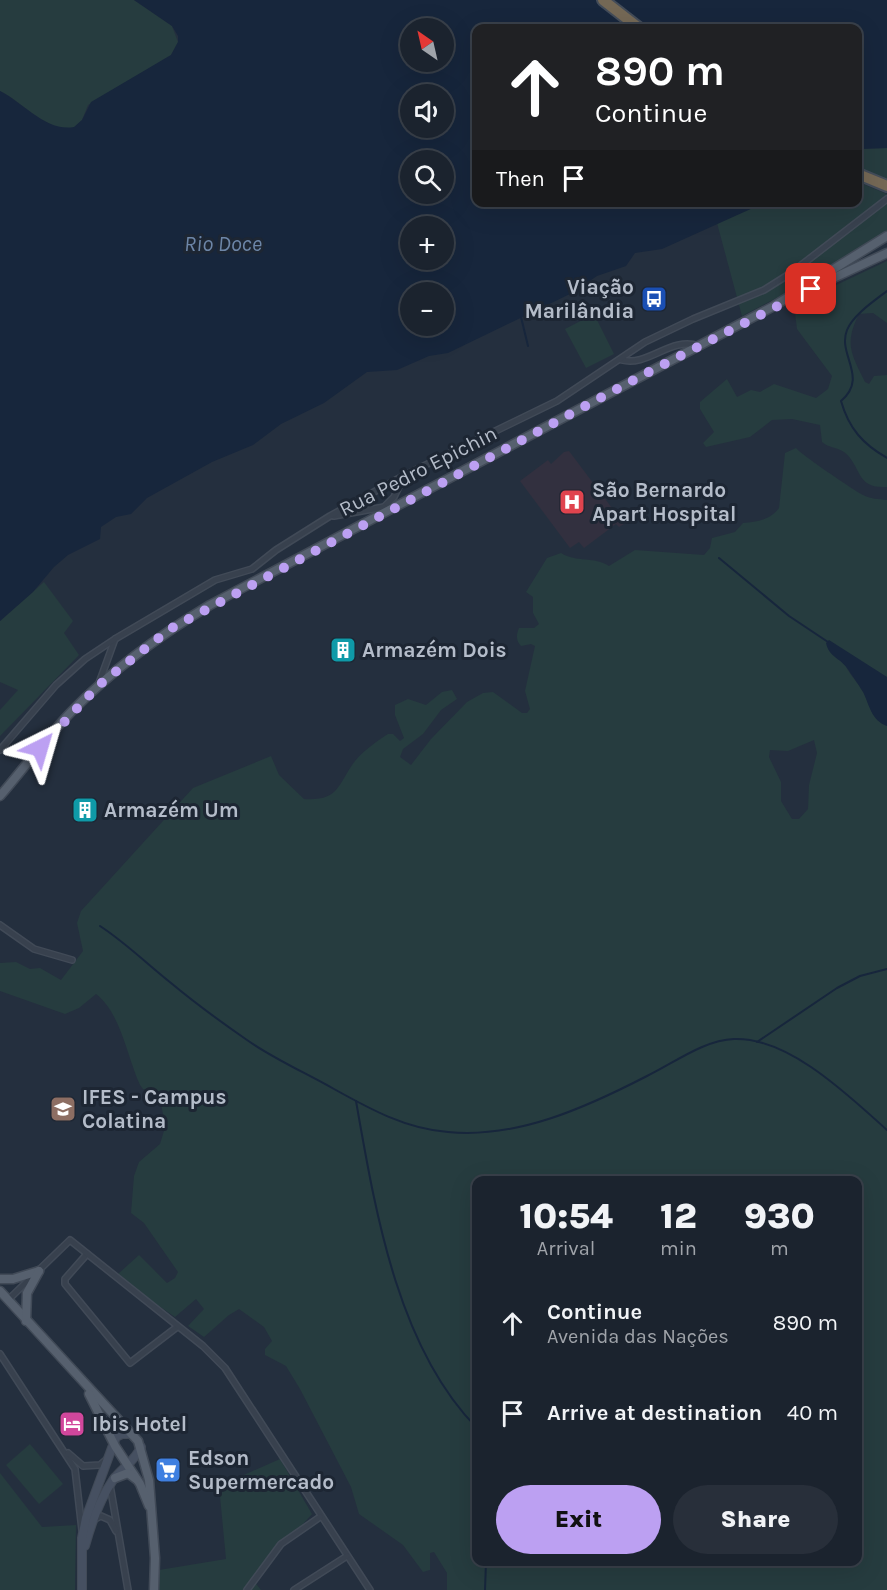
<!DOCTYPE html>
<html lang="en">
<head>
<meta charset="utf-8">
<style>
	body { margin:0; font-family:Karla,sans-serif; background:#282f3a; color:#f1f3f6; height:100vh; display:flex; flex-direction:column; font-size:22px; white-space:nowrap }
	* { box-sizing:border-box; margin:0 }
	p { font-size:20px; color:#a0a4aa }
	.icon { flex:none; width:33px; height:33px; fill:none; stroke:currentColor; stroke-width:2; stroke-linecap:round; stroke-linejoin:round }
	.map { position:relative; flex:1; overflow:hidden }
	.panel { position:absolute; left:472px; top:1176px; width:390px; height:390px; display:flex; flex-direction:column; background:#1b232e; border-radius:12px; box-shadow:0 6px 24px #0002,0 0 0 2px #39404a }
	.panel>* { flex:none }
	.banner { position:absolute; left:472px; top:24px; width:390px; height:183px; border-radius:12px; box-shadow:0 6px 24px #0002,0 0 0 2px #39404a; background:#202124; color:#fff; overflow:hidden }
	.needle { width:39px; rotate:326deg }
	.controls { position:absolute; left:400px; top:18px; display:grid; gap:12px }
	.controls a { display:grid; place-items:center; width:54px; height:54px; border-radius:50%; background:#1b232e; box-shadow:0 6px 24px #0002,0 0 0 2px #39404a; font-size:30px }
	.pin { position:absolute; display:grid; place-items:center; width:51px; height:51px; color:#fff; margin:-26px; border-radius:12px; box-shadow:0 3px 9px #0006 }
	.me { position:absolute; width:66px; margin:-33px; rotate:40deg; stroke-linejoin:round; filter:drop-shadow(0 0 4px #0008) }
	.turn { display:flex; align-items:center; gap:21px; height:126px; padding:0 24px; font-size:27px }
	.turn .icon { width:78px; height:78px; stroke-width:2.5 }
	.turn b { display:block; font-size:42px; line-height:51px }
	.then { display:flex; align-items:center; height:57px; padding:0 24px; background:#0003; gap:12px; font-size:22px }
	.eta { display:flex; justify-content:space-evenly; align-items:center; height:102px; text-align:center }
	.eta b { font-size:36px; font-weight:800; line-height:42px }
	.cta { display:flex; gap:12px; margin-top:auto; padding:12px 24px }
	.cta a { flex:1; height:69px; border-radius:36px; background:#bca0f2; color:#111; font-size:24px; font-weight:800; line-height:69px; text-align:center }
	.cta a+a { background:#282f3a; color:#f1f3f6 }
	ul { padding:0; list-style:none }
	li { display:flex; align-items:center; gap:18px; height:90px; padding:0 24px }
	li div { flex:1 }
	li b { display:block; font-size:22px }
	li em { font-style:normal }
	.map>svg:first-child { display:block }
	.medical { fill:#32303f }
	.green { fill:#263c3f; fill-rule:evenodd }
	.water { fill:#17263c; fill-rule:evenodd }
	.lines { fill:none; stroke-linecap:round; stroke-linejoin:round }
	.stream { stroke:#17263c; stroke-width:2 }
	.street-casing { stroke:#414a57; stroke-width:8 }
	.secondary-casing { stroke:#414a57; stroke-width:10 }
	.primary-casing { stroke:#414a57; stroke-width:11 }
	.highway-casing { stroke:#434c59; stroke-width:14 }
	.street { stroke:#38414e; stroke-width:5 }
	.secondary { stroke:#465061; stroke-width:8 }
	.primary { stroke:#56606e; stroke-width:8 }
	.highway { stroke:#746855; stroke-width:10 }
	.route { stroke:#bca0f2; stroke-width:10; stroke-dasharray:0 18 }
	.labels { text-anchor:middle; stroke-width:6; stroke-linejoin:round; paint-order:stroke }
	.poi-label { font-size:21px; font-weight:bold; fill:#b4bcc9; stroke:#1d2633; text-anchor:start }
	.street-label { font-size:21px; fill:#b4bcc9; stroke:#1d2633 }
	.water-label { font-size:22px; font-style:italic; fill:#6d86a8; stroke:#1d2633 }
</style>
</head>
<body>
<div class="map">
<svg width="887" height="1590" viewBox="0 0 887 1590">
	<rect width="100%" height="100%" fill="#242f3e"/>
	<!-- medical -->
	<polygon class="medical" points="569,451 624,524 619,527 616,524 584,548 579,542 570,548 520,481 548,460 551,464 564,452"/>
	<!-- green -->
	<g class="green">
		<path d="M0,0h134l38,26 6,16 -7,13 -83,50 -6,15 -8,8c-28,4 -50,-25 -74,-37z"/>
		<polygon points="887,148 887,180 858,169 858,149"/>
		<polygon points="858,182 887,194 887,231 790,291 742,316 717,223 764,203 858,202"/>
		<path d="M887,261v62l-14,-10 -14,1c-15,30 -8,39 6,68l4,2 5,-8 13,-1v112c-32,2 -25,-21 -43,-35 -7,-5 -15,-4 -22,-10l-2,-17 -28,-6 -20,1 -22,17 -44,10 -3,-4 11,-11 -14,-23v-7l27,-23 10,18 14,-7 9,2 14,-8 42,14 12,-9 4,-13 -35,-47 -3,-24z"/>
		<polygon points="594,314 614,354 586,368 565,329"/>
		<path d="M796,448c3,5 59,43 67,47 7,4 16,4 24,5v177l-41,-10c5,9 12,16 17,24 7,14 8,28 24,35v864h-440v-17l-13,-21 -4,1v17l-7,2 -20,-27 -44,-31 -8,-27 -51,-98 -14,-23 -21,-11v-6l7,-8 -8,-14 -25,-18 -10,6 -25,22 -16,-11 16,-17 -8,-10 -21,18 -41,-28 -16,-15 21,-19 28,28 8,-5 3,-6 -34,-49 -13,-10 3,-37 5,-14 21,-18 7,-23 -4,-7 -4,-20 -16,-5 -3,-4c-13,-28 -19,-72 -44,-91l-17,14 -14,6 -65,-23v-28l16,-1 14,7 10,-1 21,12 22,-29 -6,-28 4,-12 112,-123 78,-32 8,19 25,24c36,2 33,-14 51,-38 8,-10 22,-20 33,-27h5l7,7 4,-3 -9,-23v-10l13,-6 18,6 16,-13 10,-2 5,9 -16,11 -18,24 -20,15 -3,8 11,8 20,-26 36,-37 16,-9 10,-1 29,21h5l3,-4 -5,-18 10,-45 -4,-2 -10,2c-5,-5 -5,-11 -2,-18h15l5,-4 -6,-11v-16l-7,-5 21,-34 14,-5c16,10 33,3 48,13l26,-16 69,5 6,-7 2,-10 23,-6 8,-9c14,-1 27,-3 36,-15l6,-55zM814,740l3,13 -8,32 -1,24 -9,10h-7l-11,-18v-19l-12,-25 1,-7 18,1zM477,1180h381v382h-381z"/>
		<polygon points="44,582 73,621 64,633 79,655 0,736 0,710 18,690 0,682 0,621"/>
		<polygon points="30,1444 63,1484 39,1504 6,1465"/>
		<polygon points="280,1459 312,1514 253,1580 261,1590 158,1590 159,1570 226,1559 219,1486"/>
		<polygon points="0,1473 42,1527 76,1525 75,1590 0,1590"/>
	</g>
	<!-- water -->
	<g class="water">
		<path d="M134,0h753v148l-29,1v-121h-381v174l287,1 -102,46 -27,4 -9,13 -29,10 -25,17 -124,60 -19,3 -32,14 -30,2 -43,31 -43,21 -28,21 -41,17 -65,36 -16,16 -15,3 -15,10 -1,12 -32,16 -14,12 -21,25 -33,29v-530c24,12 46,41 74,36l8,-7 9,-18 80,-47 7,-13v-6l-6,-10zM411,28h33v34h-33zM411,94h33v34h-33zM411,160h33v34h-33zM411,226h33v34h-33zM411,292h33v34h-33z"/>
		<path d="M829,640l58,37v49c-16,-6 -17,-20 -24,-34 -1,-2 -13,-20 -16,-24 -7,-10 -18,-11 -21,-25z"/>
	</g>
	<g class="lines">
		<!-- stream -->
		<g class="stream">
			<path d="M887,291c-13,10 -34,24 -40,39 -10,25 22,47 -6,71 8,28 22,43 46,57"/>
			<polyline points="521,317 528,346"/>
			<polyline points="719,558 789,616 828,642"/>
			<path d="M100,926c26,17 47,38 71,57 24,20 50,39 76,57 27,19 59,33 87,49 36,20 72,40 114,43 69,7 139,-25 199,-56 27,-13 57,-36 87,-37 55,-2 115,57 153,91"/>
			<polyline points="757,1042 837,988 860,976 887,969"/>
			<path d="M356,1101c19,108 41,246 121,327"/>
			<polyline points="485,1590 486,1562"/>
		</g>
		<!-- street casing -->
		<g class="street-casing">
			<g id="street">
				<path d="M622,360c26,7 49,-24 77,-14"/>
				<polyline points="384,507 394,497 404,476"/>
				<polyline points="334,516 384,507 387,512"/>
				<polyline points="99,683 115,639"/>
				<polyline points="0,750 56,685 85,659 115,639 215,580 252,569 276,550 330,516 405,475 557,401 645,342 693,319 764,290 791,273 887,199"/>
				<polyline points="0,925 34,949 72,960"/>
				<polyline points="87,1254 65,1279 65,1284 130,1363 177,1327"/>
				<polyline points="8,1300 70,1240 203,1346 225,1368 370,1590"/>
				<polyline points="0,1354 75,1469 82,1530"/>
				<polyline points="68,1453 83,1466 100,1465 107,1459"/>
				<polyline points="110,1485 128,1590"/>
				<polyline points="93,1520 101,1516 110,1520 116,1531"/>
				<polyline points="247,1590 281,1544 320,1517"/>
				<polyline points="294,1590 347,1556"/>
			</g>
		</g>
		<!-- secondary casing -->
		<g class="secondary-casing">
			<g id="secondary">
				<path d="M85,1546c6,-22 15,-47 28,-66 8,-11 23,-20 28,-33"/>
				<polyline points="82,1590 82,1538 86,1518 116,1437 122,1434 131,1434"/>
			</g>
		</g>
		<!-- primary casing -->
		<g class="primary-casing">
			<g id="primary">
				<polyline points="812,288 887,253"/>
				<path d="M0,796c24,-28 46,-58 72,-85 41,-42 88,-76 138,-106l564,-299 113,-70"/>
				<polyline points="0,1279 13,1279 39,1271"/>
				<polyline points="0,1291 138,1441 149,1480 155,1558 154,1590"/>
				<polyline points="26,1321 27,1293 39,1271"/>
				<polyline points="89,1394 115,1446 140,1484 149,1506"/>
				<polyline points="115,1478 128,1473 136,1479"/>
			</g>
		</g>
		<!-- highway casing -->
		<g class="highway-casing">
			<g id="highway">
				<polyline points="603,0 639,28"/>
				<polyline points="858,174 887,186"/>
			</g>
		</g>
		<!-- street -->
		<use href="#street" class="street"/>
		<!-- secondary -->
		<use href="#secondary" class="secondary"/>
		<!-- primary -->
		<use href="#primary" class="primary"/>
		<!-- highway -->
		<use href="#highway" class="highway"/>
	</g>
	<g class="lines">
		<!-- route -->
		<polyline class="route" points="40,748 99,685 170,629 645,374 811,289"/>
	</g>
	<!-- icons -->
	<defs>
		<g id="bus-square" transform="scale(1.35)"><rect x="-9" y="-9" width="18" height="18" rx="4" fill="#1a4fb4" stroke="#1d2633"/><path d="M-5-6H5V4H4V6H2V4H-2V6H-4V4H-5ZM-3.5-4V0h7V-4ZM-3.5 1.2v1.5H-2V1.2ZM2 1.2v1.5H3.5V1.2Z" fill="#fff"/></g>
		<g id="hospital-square" transform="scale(1.35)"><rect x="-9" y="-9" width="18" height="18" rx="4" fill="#e0444e" stroke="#1d2633"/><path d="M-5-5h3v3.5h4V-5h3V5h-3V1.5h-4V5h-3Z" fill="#fff"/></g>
		<g id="building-square" transform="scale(1.35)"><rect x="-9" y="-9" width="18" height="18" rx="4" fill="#0f9aa8" stroke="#1d2633"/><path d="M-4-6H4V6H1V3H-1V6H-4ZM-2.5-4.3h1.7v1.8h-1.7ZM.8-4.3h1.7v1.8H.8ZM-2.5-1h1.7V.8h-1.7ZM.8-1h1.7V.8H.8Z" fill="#fff"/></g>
		<g id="university-square" transform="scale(1.35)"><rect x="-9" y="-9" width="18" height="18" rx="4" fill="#8d6e63" stroke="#1d2633"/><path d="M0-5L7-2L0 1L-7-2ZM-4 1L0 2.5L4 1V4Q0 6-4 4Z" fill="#fff"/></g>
		<g id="hotel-square" transform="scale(1.35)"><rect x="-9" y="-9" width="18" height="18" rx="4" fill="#d1479c" stroke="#1d2633"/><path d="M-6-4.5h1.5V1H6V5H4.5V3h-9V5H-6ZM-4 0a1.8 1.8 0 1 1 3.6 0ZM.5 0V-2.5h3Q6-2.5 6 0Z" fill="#fff"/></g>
		<g id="supermarket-square" transform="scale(1.35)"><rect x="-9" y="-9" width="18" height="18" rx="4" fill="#3f7fe0" stroke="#1d2633"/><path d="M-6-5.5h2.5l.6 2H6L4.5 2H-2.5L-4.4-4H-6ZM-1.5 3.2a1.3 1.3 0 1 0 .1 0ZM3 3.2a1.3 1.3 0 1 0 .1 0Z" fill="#fff"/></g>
	</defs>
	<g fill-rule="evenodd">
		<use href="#bus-square" x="654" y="299"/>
		<use href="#hospital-square" x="572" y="502"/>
		<use href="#building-square" x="343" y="650"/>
		<use href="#building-square" x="85" y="810"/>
		<use href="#university-square" x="63" y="1109"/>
		<use href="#hotel-square" x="72" y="1424"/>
		<use href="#supermarket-square" x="168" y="1470"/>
	</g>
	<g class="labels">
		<!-- poi labels -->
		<g class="poi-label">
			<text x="634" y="294" text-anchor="end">Viação<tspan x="634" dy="24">Marilândia</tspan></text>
			<text x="592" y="497">São Bernardo<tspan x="592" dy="24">Apart Hospital</tspan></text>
			<text x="362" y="657">Armazém Dois</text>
			<text x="104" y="817">Armazém Um</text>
			<text x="82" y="1104">IFES - Campus<tspan x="82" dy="24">Colatina</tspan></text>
			<text x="92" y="1431">Ibis Hotel</text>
			<text x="188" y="1465">Edson<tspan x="188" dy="24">Supermercado</tspan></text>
		</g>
		<!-- street labels -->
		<g class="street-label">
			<text transform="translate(418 471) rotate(-27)" y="7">Rua Pedro Epichin</text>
		</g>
		<!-- water labels -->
		<g class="water-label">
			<text x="223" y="251">Rio Doce</text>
		</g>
	</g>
</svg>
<div class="controls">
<a><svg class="needle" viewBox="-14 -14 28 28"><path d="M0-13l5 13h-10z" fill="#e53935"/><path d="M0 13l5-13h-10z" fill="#a0a4aa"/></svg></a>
<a><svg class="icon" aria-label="sound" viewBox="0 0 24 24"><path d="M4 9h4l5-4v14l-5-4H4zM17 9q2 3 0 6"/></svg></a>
<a><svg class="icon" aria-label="search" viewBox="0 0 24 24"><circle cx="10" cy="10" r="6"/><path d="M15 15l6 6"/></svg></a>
<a>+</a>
<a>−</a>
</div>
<div class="pin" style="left:811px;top:289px;background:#d93025"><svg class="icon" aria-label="arrive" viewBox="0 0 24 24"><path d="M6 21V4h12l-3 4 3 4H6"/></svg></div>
<svg class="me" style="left:40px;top:748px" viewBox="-20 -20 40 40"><path d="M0-17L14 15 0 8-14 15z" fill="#bca0f2" stroke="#fff" stroke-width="4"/></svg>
<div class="banner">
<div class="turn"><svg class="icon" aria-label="ahead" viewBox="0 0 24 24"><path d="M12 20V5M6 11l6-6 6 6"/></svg><div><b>890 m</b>Continue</div></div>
<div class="then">Then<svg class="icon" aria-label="arrive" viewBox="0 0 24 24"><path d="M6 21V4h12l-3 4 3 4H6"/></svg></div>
</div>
<section class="panel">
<div class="eta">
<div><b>10:54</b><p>Arrival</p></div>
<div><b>12</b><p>min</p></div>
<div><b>930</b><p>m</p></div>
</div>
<ul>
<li><svg class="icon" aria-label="ahead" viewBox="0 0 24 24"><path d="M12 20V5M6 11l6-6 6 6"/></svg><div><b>Continue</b><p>Avenida das Nações</p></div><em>890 m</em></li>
<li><svg class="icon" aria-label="arrive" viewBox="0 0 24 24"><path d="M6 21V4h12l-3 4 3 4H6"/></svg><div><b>Arrive at destination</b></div><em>40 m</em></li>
</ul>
<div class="cta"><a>Exit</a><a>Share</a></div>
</section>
</div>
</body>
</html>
